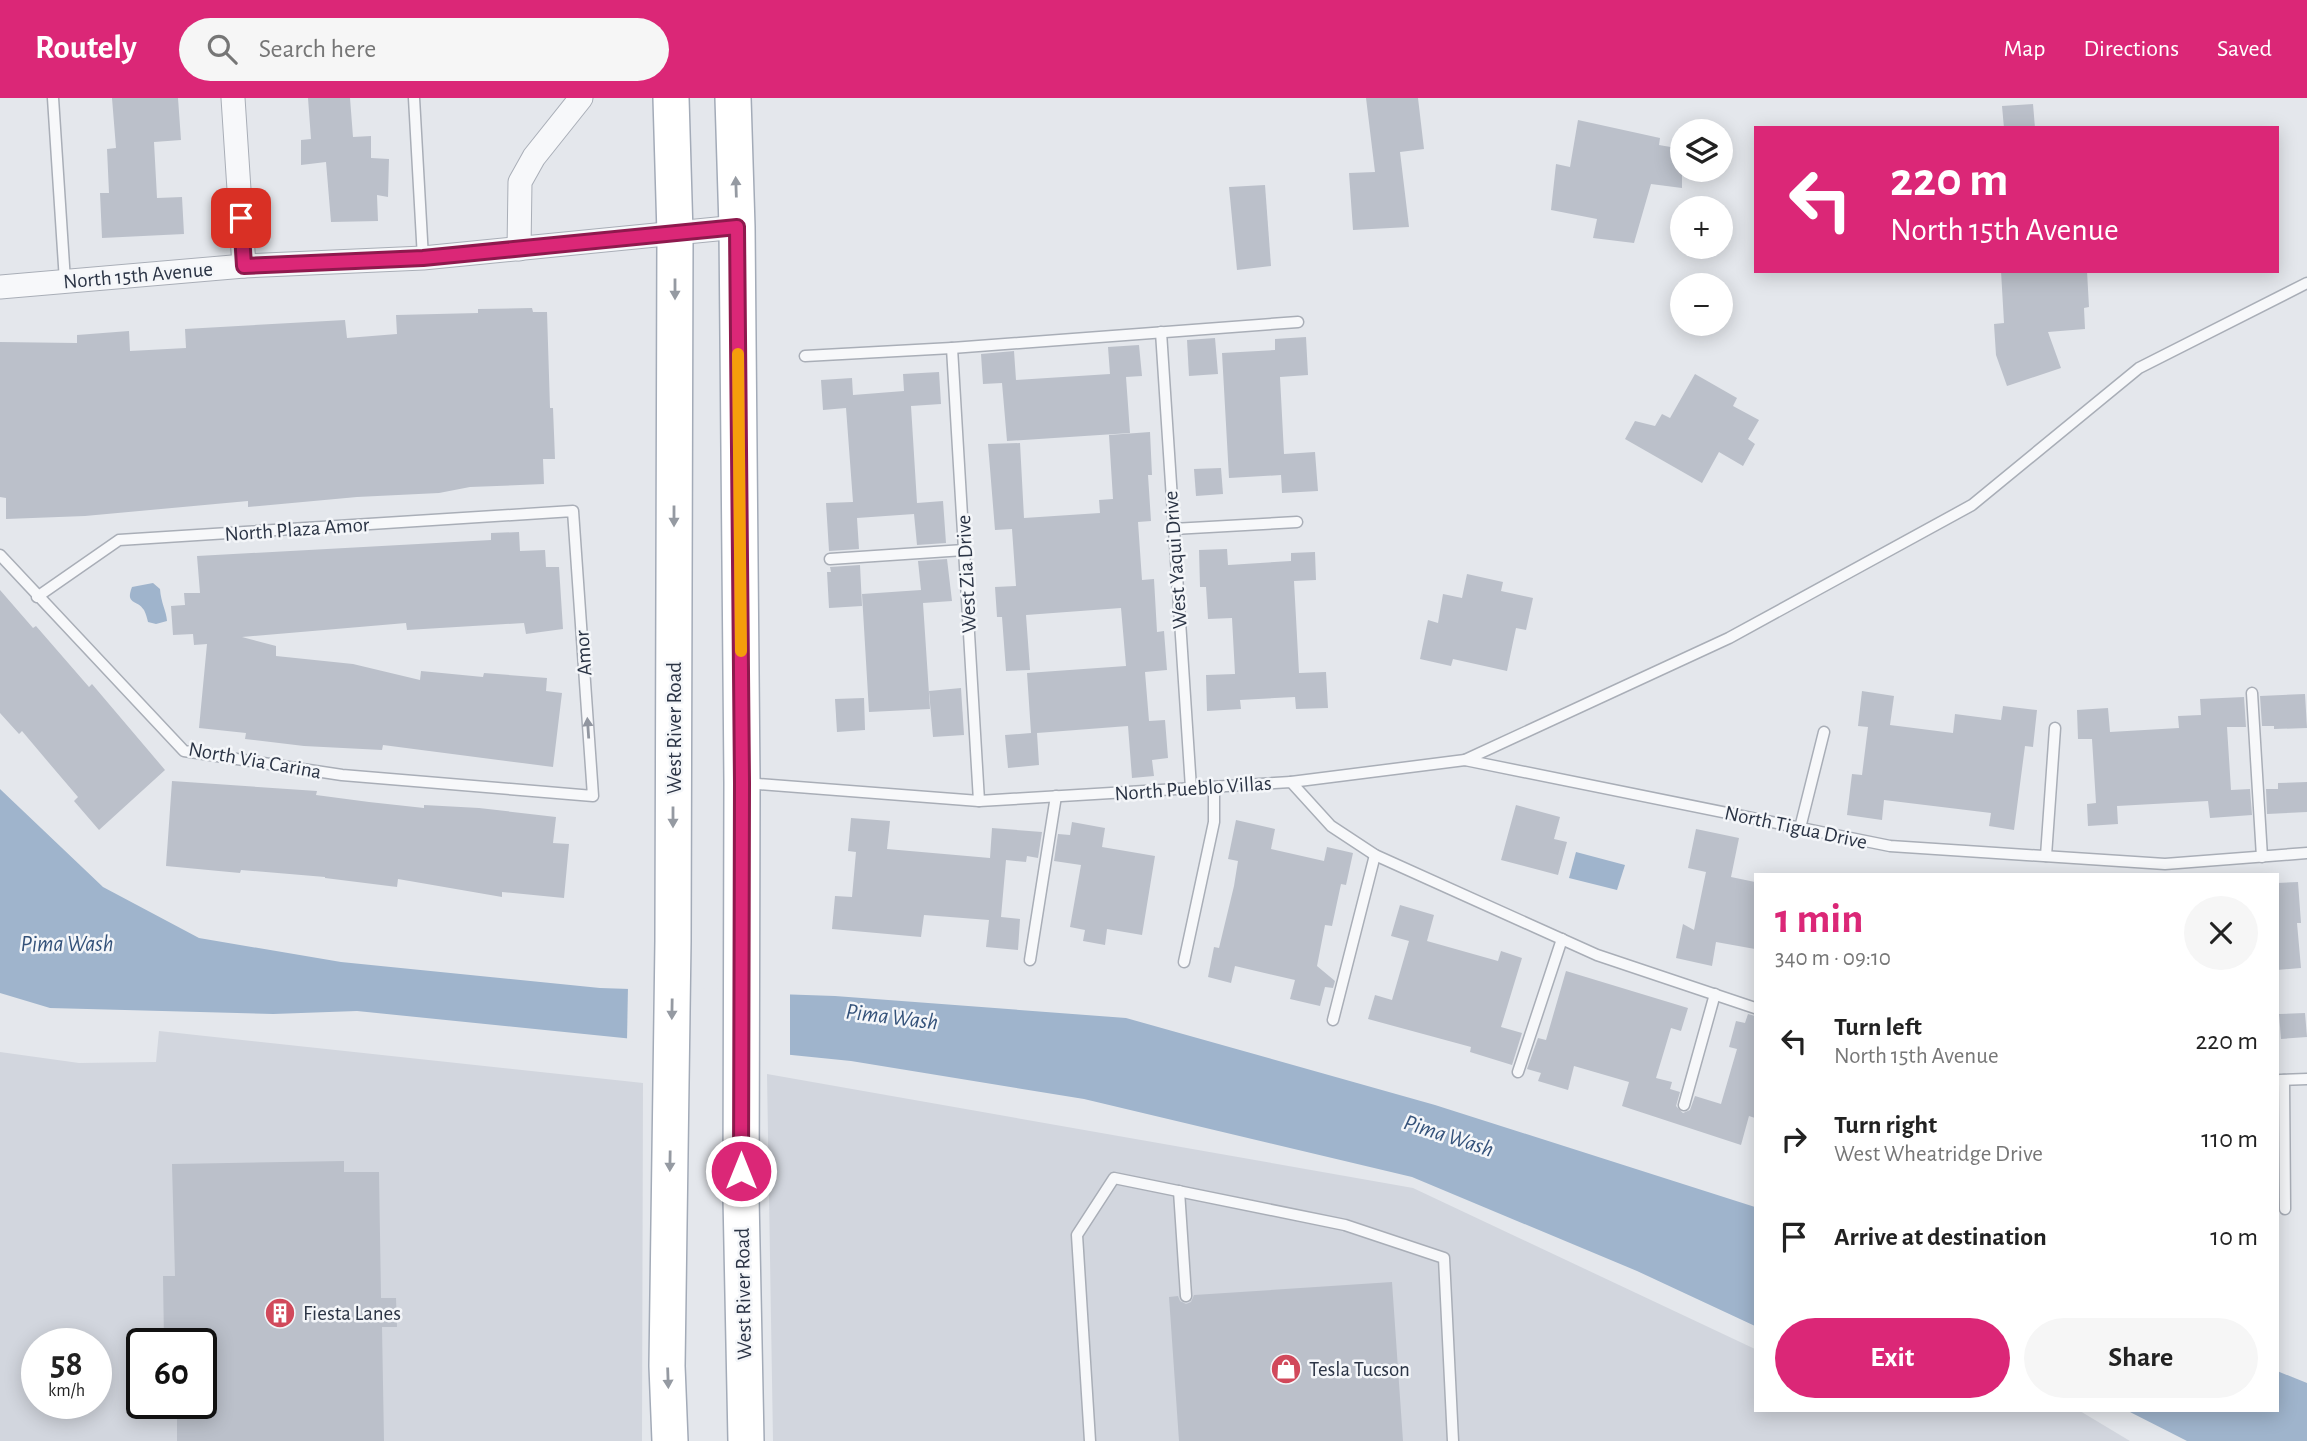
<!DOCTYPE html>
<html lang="en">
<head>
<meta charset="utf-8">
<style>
	body { margin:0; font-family:"Alegreya Sans",sans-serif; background:#f6f6f6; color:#222; height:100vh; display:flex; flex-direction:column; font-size:26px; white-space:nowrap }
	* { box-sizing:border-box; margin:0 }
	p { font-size:23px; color:#767676 }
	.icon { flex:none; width:38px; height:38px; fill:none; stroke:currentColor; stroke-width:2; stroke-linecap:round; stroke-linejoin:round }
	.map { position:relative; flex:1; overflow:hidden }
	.sheet { position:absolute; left:1754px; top:775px; width:525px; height:539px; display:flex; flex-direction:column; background:#fff; border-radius:0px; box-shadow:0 4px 18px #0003 }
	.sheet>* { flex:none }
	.guide { position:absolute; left:1754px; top:28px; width:525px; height:147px; border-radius:0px; box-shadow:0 4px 18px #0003; background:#db2777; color:#fff; overflow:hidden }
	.tools { position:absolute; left:1670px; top:21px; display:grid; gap:14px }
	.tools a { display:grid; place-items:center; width:63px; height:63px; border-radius:50%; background:#fff; box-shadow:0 4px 18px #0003; font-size:35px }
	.speed { position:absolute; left:21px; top:1230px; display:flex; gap:14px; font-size:35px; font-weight:700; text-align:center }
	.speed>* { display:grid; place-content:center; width:91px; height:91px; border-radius:50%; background:#fff; box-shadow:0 4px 18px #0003; line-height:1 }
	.speed small { font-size:18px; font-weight:400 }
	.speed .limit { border:4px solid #111; border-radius:10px; background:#fff; color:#111 }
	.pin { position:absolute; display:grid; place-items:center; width:60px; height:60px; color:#fff; margin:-30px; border-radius:14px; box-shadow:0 4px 10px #0006 }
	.me { position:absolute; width:77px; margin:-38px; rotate:0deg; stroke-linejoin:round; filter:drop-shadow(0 0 5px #0008) }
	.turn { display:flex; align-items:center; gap:24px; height:147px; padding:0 21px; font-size:32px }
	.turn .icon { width:91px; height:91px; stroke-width:2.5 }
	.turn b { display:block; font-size:49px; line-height:60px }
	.round { display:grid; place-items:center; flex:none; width:74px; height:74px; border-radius:37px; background:#f6f6f6 }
	.overview { display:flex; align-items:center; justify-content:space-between; height:119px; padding:0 21px }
	h1 { font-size:42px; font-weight:600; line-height:52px; color:#db2777 }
	.primary-button { display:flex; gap:14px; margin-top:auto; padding:14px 21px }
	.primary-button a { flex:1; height:80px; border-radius:42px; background:#db2777; color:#fff; font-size:28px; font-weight:600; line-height:80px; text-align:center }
	.primary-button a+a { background:#f6f6f6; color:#222 }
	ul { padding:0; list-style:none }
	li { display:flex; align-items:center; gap:21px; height:98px; padding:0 21px }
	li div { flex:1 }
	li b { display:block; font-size:26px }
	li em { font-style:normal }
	header { display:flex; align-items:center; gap:42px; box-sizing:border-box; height:98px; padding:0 35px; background:#db2777; color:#fff }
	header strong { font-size:33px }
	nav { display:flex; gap:38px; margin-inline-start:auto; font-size:24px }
	.search { width:490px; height:63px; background:#f6f6f6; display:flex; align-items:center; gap:18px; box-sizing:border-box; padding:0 24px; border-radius:38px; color:#767676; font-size:26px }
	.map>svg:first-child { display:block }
	.built { fill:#d2d6de; fill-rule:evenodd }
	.water { fill:#9fb4cc }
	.pier { fill:#e4e7ec }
	.building { fill:#bbc0ca }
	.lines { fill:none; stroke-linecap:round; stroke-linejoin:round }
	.lane-casing { stroke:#a9aeb7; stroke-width:13 }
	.street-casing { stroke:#a9aeb7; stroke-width:25 }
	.primary-casing { stroke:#a3abb8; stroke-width:38 }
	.lane { stroke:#f7f8fa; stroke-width:10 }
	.street { stroke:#f7f8fa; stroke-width:23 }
	.primary { stroke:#fff; stroke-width:35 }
	.oneway { fill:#959aa2 }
	.oneway2 { fill:#9196a0 }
	.route-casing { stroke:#8e194d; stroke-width:18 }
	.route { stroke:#db2777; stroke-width:12 }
	.slow { stroke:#f59e0b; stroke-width:12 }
	.labels { text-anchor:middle; stroke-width:5; stroke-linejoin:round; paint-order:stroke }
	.street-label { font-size:21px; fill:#2b3445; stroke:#f4f6f9 }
	.poi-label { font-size:21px; fill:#2b3445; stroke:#f4f6f9; text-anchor:start }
	.water-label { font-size:23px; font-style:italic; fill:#34527a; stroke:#f4f6f9 }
</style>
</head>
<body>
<header>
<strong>Routely</strong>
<div class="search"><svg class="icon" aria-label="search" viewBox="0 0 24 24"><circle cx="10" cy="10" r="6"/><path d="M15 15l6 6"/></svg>Search here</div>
<nav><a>Map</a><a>Directions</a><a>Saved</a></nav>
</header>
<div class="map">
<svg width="2307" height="1343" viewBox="0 0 2307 1343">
	<rect width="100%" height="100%" fill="#e4e7ec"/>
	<!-- built -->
	<g class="built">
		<path d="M159,933l484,52 -1,358h-642v-389l79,11 77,-1zM37,1246h59v60h-59zM142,1246h59v60h-59z"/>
		<polygon points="767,976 1413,1090 1755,1251 1755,1312 2080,1313 2130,1343 773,1343"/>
	</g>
	<!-- water -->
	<g class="water">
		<path d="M153,485l7,6c1,14 6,21 7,32l-11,3 -8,-2c-1,-4 -2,-8 -4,-12 -7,-11 -19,-5 -12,-23z"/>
		<polygon points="0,691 103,789 199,840 341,864 600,890 835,898 1126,920 1435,1007 1755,1109 1755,1228 1637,1173 1412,1079 1084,1001 851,963 357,913 273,916 50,910 0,895"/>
		<polygon points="1576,754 1625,767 1617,792 1569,780"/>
		<polygon points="2277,1273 2307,1285 2307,1343 2187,1343 2128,1313 2277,1312"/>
	</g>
	<!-- pier -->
	<polygon class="pier" points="628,888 790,893 790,960 627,943"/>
	<!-- building -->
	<g class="building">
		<polygon points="112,0 178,0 181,42 154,44 157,100 182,99 184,136 102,140 100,95 109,95 107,51 116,50"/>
		<polygon points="308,0 350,0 353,39 371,38 371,60 389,61 388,99 377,97 378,123 331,124 326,64 301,67 301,42 311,41"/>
		<polygon points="1366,0 1418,0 1424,51 1400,54 1409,129 1353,132 1349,75 1375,74"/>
		<polygon points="2033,6 2035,30 2004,30 2002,8"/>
		<polygon points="1578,22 1660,40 1659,47 1682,51 1682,90 1651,86 1634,145 1593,140 1597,121 1551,112 1556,66 1570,69"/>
		<polygon points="1265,87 1271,168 1237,172 1229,89"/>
		<polygon points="2001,173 2087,173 2089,209 2084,210 2085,231 2048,234 2061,270 2007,288 1996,257 1994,226 2004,225"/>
		<polygon points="532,210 533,214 547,214 550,310 553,310 555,361 543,361 544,386 470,389 439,395 357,399 248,409 248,403 85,418 6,421 6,400 0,399 0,244 77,245 77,237 129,233 130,253 186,250 185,231 345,222 347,240 397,236 396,217 478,215 478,211"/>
		<polygon points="1306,239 1308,277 1280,279 1284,356 1315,354 1318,393 1282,395 1281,377 1229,380 1222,255 1275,252 1275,241"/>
		<polygon points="1215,240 1218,276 1189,278 1187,242"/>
		<polygon points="1139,247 1142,278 1126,279 1130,335 1007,343 1002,285 983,286 981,256 1014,253 1016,282 1110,276 1108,249"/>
		<polygon points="939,274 941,306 911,308 917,405 943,403 946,445 917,447 914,416 857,420 859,451 829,453 826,405 853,404 846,310 823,312 821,282 852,280 853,297 904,293 903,276"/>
		<polygon points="1695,276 1737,300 1733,308 1759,322 1748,341 1755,346 1743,368 1719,354 1702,385 1625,341 1635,323 1655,328 1662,316 1670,320"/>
		<polygon points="1150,334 1152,377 1148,377 1151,423 1138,424 1142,482 1154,481 1157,534 1164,533 1167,572 1145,574 1149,623 1165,622 1168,660 1152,662 1154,678 1132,680 1128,628 1037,635 1039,667 1008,670 1005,637 1031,635 1027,575 1126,568 1121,510 1026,517 1030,572 1006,573 1002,519 997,519 995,489 1016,488 1012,431 995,432 988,346 1020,345 1024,420 1100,415 1099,402 1113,401 1109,337"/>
		<polygon points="1221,370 1223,396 1196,398 1194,371"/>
		<polygon points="519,434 520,453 545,452 546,469 559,469 563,531 526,536 524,525 407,532 406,525 242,539 276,548 276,558 353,566 420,582 421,573 483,579 484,575 547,580 546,593 562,595 553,669 383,647 382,652 304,648 245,641 246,635 199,630 207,546 194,547 193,536 173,537 171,508 185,507 184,495 200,495 197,458 491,442 491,435"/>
		<polygon points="1227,451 1228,467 1291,463 1291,455 1315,454 1316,482 1294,483 1299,575 1326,574 1328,610 1296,611 1295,599 1240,602 1241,611 1207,613 1206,577 1235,576 1232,520 1208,521 1206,489 1200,489 1199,452"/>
		<polygon points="947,461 952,503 923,505 930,611 869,614 862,496 921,492 918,463"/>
		<polygon points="860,467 862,508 829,510 827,474 831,474 830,469"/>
		<polygon points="1467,476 1503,484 1501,493 1533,500 1526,532 1516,530 1507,573 1453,561 1451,568 1420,561 1428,522 1438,525 1443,496 1462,500"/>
		<polygon points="0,492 33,530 36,528 89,589 92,586 165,672 99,732 74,703 78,699 49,665 22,633 19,636 0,615"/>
		<polygon points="961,590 964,637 933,639 929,593"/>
		<polygon points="1862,593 1894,598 1890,627 1953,635 1955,616 2001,622 2003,608 2037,612 2033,649 2025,648 2014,732 1989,728 1991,715 1884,702 1882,722 1847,717 1852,676 1862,677 1868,629 1858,628"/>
		<polygon points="2305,596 2307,630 2274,631 2274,628 2262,628 2260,598"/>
		<polygon points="2244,599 2246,629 2227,629 2231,692 2250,691 2252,717 2210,720 2208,703 2117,708 2118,726 2088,728 2087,706 2096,705 2092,641 2078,641 2077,612 2108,610 2110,634 2179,630 2178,618 2201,617 2200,601"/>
		<polygon points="864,600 865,632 837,634 835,601"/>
		<polygon points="172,683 317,693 316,697 369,704 424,710 424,707 479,710 556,719 553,745 569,746 564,800 502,794 502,799 398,781 397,789 325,780 325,779 241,772 240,775 166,768"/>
		<polygon points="2307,684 2307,714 2267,716 2266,691 2278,691 2278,685"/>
		<polygon points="1516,707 1560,719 1554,741 1567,744 1558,777 1501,762"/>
		<polygon points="851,720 890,723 887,751 990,760 992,730 1042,734 1038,760 1027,758 1026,764 1006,762 1001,819 1020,821 1018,852 986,849 989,822 924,817 921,839 832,831 835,798 852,799 856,754 848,753"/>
		<polygon points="1236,722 1275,731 1271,751 1324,763 1327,749 1353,755 1346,787 1341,786 1332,828 1325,827 1317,868 1335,883 1333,890 1325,889 1320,908 1290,901 1295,882 1235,868 1231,885 1208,879 1214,849 1219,850 1234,788 1238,763 1228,761"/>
		<polygon points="1072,724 1105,730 1102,749 1155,758 1142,837 1107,831 1105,847 1083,843 1085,832 1070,829 1081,767 1054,763 1058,736 1070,737"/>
		<polygon points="1696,731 1739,740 1731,779 1755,784 1755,851 1716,844 1712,868 1676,860 1683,826 1694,832 1706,774 1688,770"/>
		<polygon points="2298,784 2301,825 2297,825 2301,870 2277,872 2277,785"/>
		<polygon points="1400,807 1434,817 1427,843 1498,863 1501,853 1522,860 1501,929 1522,935 1512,967 1470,954 1471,949 1368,921 1375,897 1392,902 1409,843 1391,838"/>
		<polygon points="1566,873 1688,910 1681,933 1671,930 1656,980 1672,984 1670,991 1680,994 1676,1008 1683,1015 1690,1012 1695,998 1721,1006 1737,951 1729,949 1736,923 1745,925 1748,916 1755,918 1755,1020 1749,1018 1741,1047 1622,1008 1629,984 1574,968 1568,992 1538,983 1541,975 1527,971 1538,940 1546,942"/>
		<polygon points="2305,915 2307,939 2281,941 2279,916"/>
		<polygon points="344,1063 344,1074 379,1074 381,1200 396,1200 397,1229 382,1229 384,1343 177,1343 177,1306 201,1306 201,1246 164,1244 163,1178 175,1178 172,1066"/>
		<polygon points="1392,1184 1403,1343 1179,1343 1169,1199 1178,1198 1180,1203 1186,1206 1191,1204 1194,1197"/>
	</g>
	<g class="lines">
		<!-- lane casing -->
		<g class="lane-casing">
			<g id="lane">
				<polyline points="53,0 65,183"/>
				<polyline points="414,0 423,160"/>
				<polyline points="1161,234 1191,690"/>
				<polyline points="952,250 979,703"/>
				<polyline points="805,258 952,250 1298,224"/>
				<polyline points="1173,431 1297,424"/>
				<polyline points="0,457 184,653 342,677 593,698 573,413 119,442 37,499"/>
				<polyline points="830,461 964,452"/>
				<polyline points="2252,595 2262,759"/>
				<polyline points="1465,662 1729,540 1972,407 2139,270 2307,185"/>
				<polyline points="1291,684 1465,662 1890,748 2165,766 2307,755"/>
				<polyline points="745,685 979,703 1291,684 1331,728 1375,757 1597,857 1755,910"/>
				<polyline points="1800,730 1824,634"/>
				<polyline points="2046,758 2055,630"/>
				<polyline points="1030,862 1056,698"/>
				<polyline points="1184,864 1214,724 1214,689"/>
				<polyline points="1333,922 1375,757"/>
				<polyline points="1518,974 1562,841"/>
				<polyline points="2280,982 2307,981"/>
				<polyline points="2284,982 2285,1111"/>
				<polyline points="1684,1007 1715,896"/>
				<polyline points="1179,1093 1186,1198"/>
				<polyline points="1090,1343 1077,1137 1114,1080 1345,1127 1444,1160 1453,1343"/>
			</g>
		</g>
		<!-- street casing -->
		<g class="street-casing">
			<g id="street">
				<polyline points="233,0 244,168"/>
				<polyline points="519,151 520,84 534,59 581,0"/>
				<polyline points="0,189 244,168 423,160 737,129"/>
			</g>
		</g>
		<!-- primary casing -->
		<g class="primary-casing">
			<g id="primary">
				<polyline points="733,0 737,129 742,685 741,1099 746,1343"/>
				<polyline points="670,1343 667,1268 673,843 675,136 671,0"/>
			</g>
		</g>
		<!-- lane -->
		<use href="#lane" class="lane"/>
		<!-- street -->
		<use href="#street" class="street"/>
		<!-- primary -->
		<use href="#primary" class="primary"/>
	</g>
	<!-- one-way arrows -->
	<defs><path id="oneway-solid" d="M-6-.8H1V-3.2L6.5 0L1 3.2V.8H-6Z" transform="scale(1.75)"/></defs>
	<g class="oneway">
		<use href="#oneway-solid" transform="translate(736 89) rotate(-92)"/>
		<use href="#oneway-solid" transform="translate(675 191) rotate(90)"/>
		<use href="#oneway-solid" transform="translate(674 418) rotate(90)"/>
		<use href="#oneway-solid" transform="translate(673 719) rotate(90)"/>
		<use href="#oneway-solid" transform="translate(672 911) rotate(91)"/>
		<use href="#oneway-solid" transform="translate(670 1063) rotate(91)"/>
		<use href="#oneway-solid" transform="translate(668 1280) rotate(88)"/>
	</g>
	<use class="oneway2" href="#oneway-solid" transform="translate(588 630) rotate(-94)"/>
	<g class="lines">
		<!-- route casing -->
		<g class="route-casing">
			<polyline id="route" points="241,120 244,168 423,160 737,129 742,685 741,1073"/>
		</g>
		<!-- route -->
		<use href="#route" class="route"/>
		<!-- slow -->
		<polyline class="slow" points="738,256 741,553"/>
	</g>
	<!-- icons -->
	<defs>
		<g id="building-disc" transform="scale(1.575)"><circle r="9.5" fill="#d1495b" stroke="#f4f6f9"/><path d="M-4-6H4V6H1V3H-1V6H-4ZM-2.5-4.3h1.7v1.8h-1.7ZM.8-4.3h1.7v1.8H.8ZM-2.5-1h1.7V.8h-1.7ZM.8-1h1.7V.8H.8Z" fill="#fff"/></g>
		<g id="shop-disc" transform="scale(1.575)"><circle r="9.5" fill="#d1495b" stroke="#f4f6f9"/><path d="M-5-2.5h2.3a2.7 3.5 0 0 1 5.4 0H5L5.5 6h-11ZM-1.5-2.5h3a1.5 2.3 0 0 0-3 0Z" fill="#fff"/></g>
	</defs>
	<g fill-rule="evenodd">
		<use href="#building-disc" x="280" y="1215"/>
		<use href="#shop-disc" x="1286" y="1271"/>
	</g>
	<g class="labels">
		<!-- street labels -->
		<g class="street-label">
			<text transform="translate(138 177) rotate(-5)" y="7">North 15th Avenue</text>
			<text transform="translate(297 431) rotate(-4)" y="7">North Plaza Amor</text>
			<text transform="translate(1175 462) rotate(-94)" y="7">West Yaqui Drive</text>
			<text transform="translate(966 476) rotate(-93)" y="7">West Zia Drive</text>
			<text transform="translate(583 555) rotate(-94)" y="7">Amor</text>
			<text transform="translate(674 630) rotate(-90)" y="7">West River Road</text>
			<text transform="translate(255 662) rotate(10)" y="7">North Via Carina</text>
			<text transform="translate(1193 690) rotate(-4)" y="7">North Pueblo Villas</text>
			<text transform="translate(1796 729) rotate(12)" y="7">North Tigua Drive</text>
			<text transform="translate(743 1196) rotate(-91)" y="7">West River Road</text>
		</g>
		<!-- poi labels -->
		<g class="poi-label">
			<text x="303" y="1222">Fiesta Lanes</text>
			<text x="1309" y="1278">Tesla Tucson</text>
		</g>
		<!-- water labels -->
		<g class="water-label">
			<text x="67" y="853">Pima Wash</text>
			<text transform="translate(892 918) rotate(7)" y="8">Pima Wash</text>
			<text transform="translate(1449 1037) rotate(18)" y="8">Pima Wash</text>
		</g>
	</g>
</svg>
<div class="tools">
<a><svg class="icon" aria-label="layers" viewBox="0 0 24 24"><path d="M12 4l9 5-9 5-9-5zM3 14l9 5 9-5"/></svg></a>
<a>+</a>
<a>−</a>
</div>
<div class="speed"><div>58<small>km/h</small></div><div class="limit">60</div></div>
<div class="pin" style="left:241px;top:120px;background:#d93025"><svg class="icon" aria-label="arrive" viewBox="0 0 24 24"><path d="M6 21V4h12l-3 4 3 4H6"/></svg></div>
<svg class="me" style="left:741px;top:1073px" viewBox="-20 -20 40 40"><circle r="17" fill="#db2777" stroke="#fff" stroke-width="3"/><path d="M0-11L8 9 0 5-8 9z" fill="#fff"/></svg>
<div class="guide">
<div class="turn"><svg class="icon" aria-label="left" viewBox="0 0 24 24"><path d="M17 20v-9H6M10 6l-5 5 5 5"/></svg><div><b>220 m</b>North 15th Avenue</div></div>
</div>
<section class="sheet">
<div class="overview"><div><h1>1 min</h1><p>340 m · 09:10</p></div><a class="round"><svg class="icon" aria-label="close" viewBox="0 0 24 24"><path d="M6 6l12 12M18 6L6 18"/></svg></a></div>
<ul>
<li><svg class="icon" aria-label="left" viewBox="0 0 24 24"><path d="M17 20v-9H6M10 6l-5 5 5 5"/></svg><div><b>Turn left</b><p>North 15th Avenue</p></div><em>220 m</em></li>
<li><svg class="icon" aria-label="right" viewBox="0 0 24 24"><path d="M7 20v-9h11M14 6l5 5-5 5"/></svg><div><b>Turn right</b><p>West Wheatridge Drive</p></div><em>110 m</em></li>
<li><svg class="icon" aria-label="arrive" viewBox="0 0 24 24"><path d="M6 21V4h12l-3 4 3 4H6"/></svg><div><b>Arrive at destination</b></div><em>10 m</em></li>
</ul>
<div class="primary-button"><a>Exit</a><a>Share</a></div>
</section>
</div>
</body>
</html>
